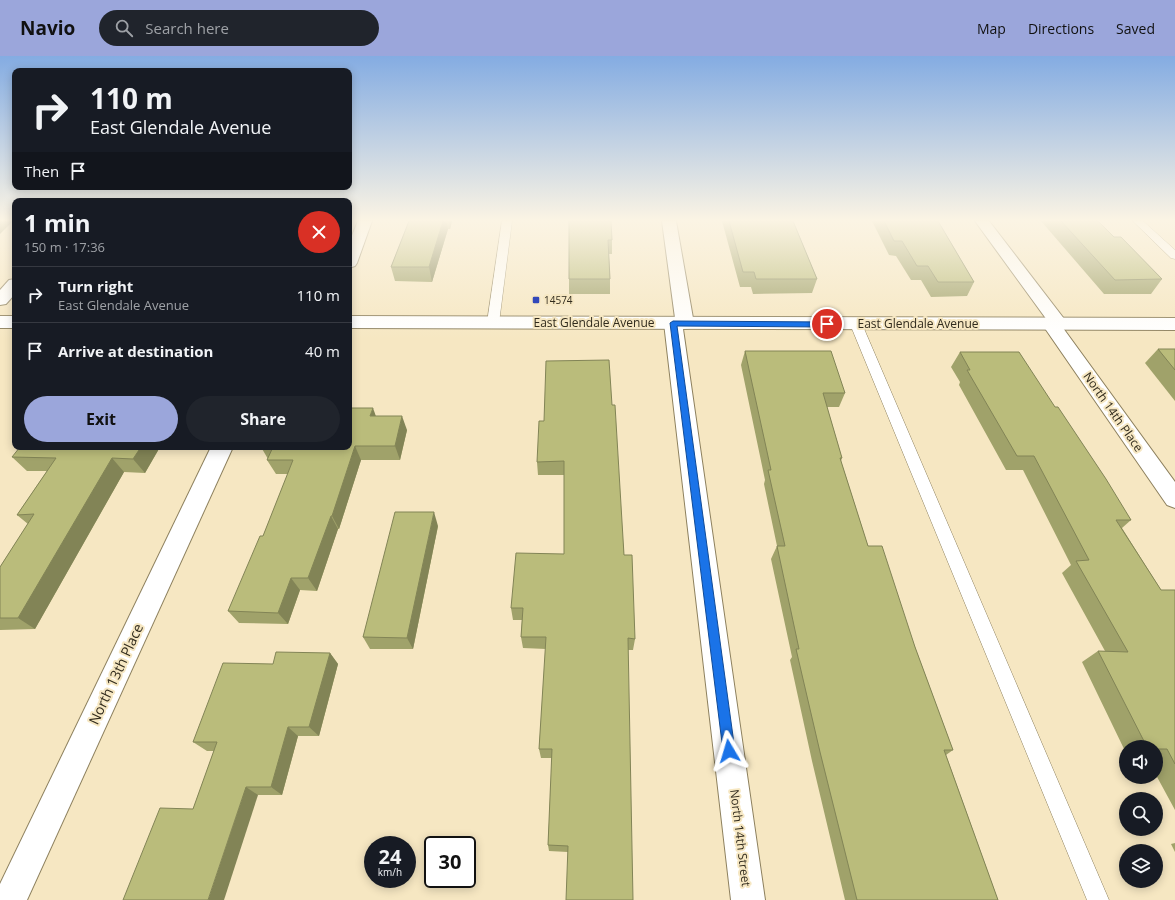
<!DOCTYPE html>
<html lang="en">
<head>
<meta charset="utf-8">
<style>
	body { margin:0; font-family:"Open Sans",sans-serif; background:#20242c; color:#f1f3f6; height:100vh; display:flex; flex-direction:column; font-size:15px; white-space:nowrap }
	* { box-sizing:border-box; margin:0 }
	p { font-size:13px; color:#9ea1a6 }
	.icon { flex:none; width:22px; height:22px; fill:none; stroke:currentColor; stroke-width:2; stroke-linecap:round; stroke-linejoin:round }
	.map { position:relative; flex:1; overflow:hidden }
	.drawer { position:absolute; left:12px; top:142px; width:340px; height:252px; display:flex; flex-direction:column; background:#171b24; border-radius:8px; box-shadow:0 2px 10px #0003 }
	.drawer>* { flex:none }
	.guide { position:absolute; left:12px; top:12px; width:340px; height:122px; border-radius:8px; box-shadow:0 2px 10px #0003; background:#171b24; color:#f1f3f6; overflow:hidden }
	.buttons { position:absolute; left:1119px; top:684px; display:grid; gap:8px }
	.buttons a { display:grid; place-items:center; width:44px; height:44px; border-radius:50%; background:#171b24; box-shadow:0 2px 10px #0003; font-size:20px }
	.speed { position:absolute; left:364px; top:780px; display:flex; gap:8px; font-size:20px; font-weight:700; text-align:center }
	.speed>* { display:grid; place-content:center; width:52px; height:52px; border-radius:50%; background:#171b24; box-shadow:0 2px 10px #0003; line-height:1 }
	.speed small { font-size:10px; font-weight:400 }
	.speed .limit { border:2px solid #111; border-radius:6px; background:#fff; color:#111 }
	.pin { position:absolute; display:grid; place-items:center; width:34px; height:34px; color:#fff; margin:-17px; border:2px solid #fff; border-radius:50%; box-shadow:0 1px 4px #0007 }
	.me { position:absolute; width:44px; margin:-22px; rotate:353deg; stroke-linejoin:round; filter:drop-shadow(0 0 3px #0008) }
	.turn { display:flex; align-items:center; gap:14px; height:84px; padding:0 12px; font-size:18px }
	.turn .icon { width:52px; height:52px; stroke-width:2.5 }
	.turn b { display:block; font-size:28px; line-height:34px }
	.then { display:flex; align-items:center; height:38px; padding:0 12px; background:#0003; gap:8px; font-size:15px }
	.round { display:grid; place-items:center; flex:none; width:42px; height:42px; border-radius:21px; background:#20242c }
	.overview { display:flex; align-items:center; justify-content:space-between; height:68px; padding:0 12px }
	h1 { font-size:24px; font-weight:700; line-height:30px }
	.primary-button { display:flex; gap:8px; margin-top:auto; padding:8px 12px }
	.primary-button a { flex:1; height:46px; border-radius:24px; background:#9ba6db; color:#111; font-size:16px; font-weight:700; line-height:46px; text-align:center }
	.primary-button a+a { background:#20242c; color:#f1f3f6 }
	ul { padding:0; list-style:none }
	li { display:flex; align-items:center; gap:12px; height:56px; padding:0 12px; border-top:1px solid #363941 }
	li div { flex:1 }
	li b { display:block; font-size:15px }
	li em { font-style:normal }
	header { display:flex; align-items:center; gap:24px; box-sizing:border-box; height:56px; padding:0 20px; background:#9ba6db; color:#111 }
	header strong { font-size:19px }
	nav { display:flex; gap:22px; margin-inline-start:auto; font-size:14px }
	.search { width:280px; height:36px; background:#20242c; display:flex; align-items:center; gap:10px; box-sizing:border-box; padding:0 14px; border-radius:22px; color:#9ea1a6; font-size:15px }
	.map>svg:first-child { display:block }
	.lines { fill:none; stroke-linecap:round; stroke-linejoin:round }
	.lane-casing { stroke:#8d805e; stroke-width:1 }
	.street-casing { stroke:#8d805e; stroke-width:2 }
	.secondary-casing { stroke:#8d805e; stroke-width:2 }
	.lane { fill:#fff; fill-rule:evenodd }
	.street { fill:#fff; fill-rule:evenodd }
	.secondary { fill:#fff; fill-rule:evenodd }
	.wall { fill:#a0a26a }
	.shaded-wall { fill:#828456 }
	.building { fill:#babc7b; stroke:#828456 }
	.route { fill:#1a73e8; stroke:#114b97 }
	.poi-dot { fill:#3248ba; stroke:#f6e7c2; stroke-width:1.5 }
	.labels { text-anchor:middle; stroke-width:4; stroke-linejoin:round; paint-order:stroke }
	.far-poi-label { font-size:10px; fill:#312b1d; stroke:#f6e7c2; text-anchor:start }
	.street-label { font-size:12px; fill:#312b1d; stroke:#f6e7c2 }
	.near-street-label { font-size:14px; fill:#312b1d; stroke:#f6e7c2 }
</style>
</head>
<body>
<header>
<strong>Navio</strong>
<div class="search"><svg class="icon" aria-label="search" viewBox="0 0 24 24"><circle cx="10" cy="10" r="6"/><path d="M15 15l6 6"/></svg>Search here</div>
<nav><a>Map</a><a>Directions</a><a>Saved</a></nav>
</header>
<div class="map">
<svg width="1175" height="844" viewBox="0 0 1175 844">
	<rect width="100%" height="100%" fill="#f6e7c2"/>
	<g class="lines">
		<!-- lane casing -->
		<g class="lane-casing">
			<g id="lane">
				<polygon points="502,165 512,165 499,267 497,270 489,270 487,267"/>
				<polygon points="1133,165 1143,165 1175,194 1175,203 1171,202"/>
				<polygon points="856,264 860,265 862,268 1109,844 1087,844 850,268 852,265"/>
			</g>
		</g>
		<!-- street casing -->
		<g class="street-casing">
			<g id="street">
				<polygon points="358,165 372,165 357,207 355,210 349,212 349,187"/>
				<polygon points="662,165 676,165 694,268 691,272 683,273 765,844 731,844 664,267 667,263 675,262"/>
				<polygon points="975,165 989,165 1065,264 1068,268 1063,272 1175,426 1175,452 1167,449 1042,268 1047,264"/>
				<polygon points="15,223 15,238 6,248 0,249 0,234 9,224"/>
				<polygon points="211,391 233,391 27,844 0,844 0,828"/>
			</g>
		</g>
		<!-- secondary casing -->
		<g class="secondary-casing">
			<g id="secondary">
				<rect x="0" y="260" width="15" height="12"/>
				<polygon points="349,260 1175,262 1175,274 349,272"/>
			</g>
		</g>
		<!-- lane -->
		<use href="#lane" class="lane"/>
		<!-- street -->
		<use href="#street" class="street"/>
		<!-- secondary -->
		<use href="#secondary" class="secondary"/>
	</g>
	<!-- wall -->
	<g class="wall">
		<polygon points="409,165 452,165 450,173 448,173 432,226 395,225 391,211"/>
		<polygon points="569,165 612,184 612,198 609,198 610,223 610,238 569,238"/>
		<polygon points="722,165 793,165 817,223 812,237 753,238 751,231 740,231"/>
		<polygon points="872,165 938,165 974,226 967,240 931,241 921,224 911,224 896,200 889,199"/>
		<polygon points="1041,165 1098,165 1114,181 1162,223 1151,238 1104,238"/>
		<polygon points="1158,293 1175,293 1175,345 1145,307"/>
		<polygon points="745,295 845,337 839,351 827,351 842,402 841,405 868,490 915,591 953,694 946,699 998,844 845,844 812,705 790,604 792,601 771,503 777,490 764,428 765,424 741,309"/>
		<polygon points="960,296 1055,351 1131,464 1122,472 1161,534 1175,535 1175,754 1156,719 1156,691 1126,691 1126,697 1082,606 1098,595 1105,595 1062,517 1071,509 1023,414 1006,414 959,329 960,326 951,311"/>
		<polygon points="612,349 624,499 635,583 633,594 628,594 568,796 549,795 548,789 552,702 541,702 539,693 546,593 523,592 521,581 522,564 513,564 511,552 564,498 564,419 538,419 537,406 544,365"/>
		<polygon points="375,360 407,374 400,404 361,404 339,473 338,473 317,535 300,534 288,568 239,567 228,555 263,480 288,418 276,418 267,404 268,403 261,391"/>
		<polygon points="160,391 145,417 124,416 35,573 0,574 0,511 28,468 17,459 47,415 27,415 12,401"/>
		<polygon points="438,470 413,593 370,593 363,581"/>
		<polygon points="330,597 338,608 319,680 298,680 282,739 258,739 193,753 214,695 207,695 193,686 273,608"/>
		<polygon points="1175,787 1175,796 1171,788"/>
	</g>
	<!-- shaded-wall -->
	<g class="shaded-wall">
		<polygon points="0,165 13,165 0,178"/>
		<polygon points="443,165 446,165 448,173 432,226 429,211"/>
		<polygon points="449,165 452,165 450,173"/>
		<polygon points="373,352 378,366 370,360"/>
		<polygon points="402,360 407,374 400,404 395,390"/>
		<polygon points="355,390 361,404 339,473 332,460"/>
		<polygon points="141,391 160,391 145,417 133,403"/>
		<polygon points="112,402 124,416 35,573 18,562"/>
		<polygon points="434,456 438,470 413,593 407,582"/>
		<polygon points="331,460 338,473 317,535 308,522"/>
		<polygon points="291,522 300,534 288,568 278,557"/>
		<polygon points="330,597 338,608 319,680 309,671"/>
		<polygon points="288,671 298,680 282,739 271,731"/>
		<polygon points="246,731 258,739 224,844 208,844"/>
	</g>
	<!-- building -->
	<g class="building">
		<polygon points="409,165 443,165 429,211 391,211"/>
		<polygon points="569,165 611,165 612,184 608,184 610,223 569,223"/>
		<polygon points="729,165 793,165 817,223 756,223 754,216 743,216"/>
		<polygon points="884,165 938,165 974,226 938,226 928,210 917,210 902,185 894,185"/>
		<polygon points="1061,165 1098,165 1114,181 1121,181 1162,223 1115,224"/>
		<polygon points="1158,293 1175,293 1175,314"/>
		<polygon points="745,295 831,295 845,337 823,337 842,402 840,402 868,490 882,490 915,591 953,694 944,694 998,844 857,844 820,696 796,593 799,593 777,490 785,490 768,414 771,414"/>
		<polygon points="960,296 1019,296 1055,351 1058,351 1106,423 1131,464 1116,464 1161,534 1175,534 1175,708 1167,693 1156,693 1156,691 1147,691 1098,595 1128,596 1076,505 1089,504 1034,400 1017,400 967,314 970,314"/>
		<polygon points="609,304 612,349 615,349 624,499 632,499 635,583 628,582 633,844 566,844 568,790 548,789 552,693 539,693 546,581 521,581 523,552 511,552 516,497 564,498 564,405 537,406 539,365 544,365 546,305"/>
		<polygon points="349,352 373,352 370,360 402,360 395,390 355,390 332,460 331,460 308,522 291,522 278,557 228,555 260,480 263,480 293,404 267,404 273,391 261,391 349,391"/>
		<polygon points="20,391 141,391 133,403 112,402 18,562 0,562 0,511 34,458 17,459 56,402 12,401"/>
		<polygon points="395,456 434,456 407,582 363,581"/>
		<polygon points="276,596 330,597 309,671 288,671 271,731 246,731 208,844 123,844 160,752 193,753 217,686 193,686 223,607 273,608"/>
	</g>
	<!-- sky -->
	<linearGradient id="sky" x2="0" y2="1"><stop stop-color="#84ace2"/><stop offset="0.58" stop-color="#fbf4e4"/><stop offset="1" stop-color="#fbf4e4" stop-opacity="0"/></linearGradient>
	<rect width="1175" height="283" fill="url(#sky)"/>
	<!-- route -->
	<polygon class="route" points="673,265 827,266 831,268 827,271 677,270 735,695 733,699 729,701 725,699 723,695 670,267"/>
	<!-- markers -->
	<rect class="poi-dot" x="532" y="240" width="8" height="8" rx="2"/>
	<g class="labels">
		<!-- far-poi labels -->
		<g class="far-poi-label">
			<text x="544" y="248">14574</text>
		</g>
		<!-- street labels -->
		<g class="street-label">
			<text x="594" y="271">East Glendale Avenue</text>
			<text x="918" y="272">East Glendale Avenue</text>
			<text transform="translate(1113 356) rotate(55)" y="4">North 14th Place</text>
			<text transform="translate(740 782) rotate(83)" y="4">North 14th Street</text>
		</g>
		<!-- near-street labels -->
		<g class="near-street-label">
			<text transform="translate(116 618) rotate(-65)" y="5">North 13th Place</text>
		</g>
	</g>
</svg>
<div class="buttons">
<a><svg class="icon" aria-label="sound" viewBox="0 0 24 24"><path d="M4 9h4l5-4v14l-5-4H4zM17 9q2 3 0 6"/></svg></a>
<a><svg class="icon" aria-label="search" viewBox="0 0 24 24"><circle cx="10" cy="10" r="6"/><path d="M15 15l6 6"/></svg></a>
<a><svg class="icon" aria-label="layers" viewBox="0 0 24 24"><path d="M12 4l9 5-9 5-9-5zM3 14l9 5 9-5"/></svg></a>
</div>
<div class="speed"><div>24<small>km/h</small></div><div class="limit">30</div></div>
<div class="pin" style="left:827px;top:268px;background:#d93025"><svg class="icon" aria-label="arrive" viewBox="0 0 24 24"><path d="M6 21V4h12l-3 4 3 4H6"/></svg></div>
<svg class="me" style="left:729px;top:695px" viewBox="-20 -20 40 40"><path d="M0-17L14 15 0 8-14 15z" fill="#1a73e8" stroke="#fff" stroke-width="4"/></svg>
<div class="guide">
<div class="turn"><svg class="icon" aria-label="right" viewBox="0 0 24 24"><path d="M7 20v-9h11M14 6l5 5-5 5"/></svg><div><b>110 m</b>East Glendale Avenue</div></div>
<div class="then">Then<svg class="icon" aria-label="arrive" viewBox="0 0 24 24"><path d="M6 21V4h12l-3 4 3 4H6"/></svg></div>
</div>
<section class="drawer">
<div class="overview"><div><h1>1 min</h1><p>150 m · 17:36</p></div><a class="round" style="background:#d93025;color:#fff"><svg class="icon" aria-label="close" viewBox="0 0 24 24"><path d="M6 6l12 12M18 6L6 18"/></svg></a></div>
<ul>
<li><svg class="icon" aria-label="right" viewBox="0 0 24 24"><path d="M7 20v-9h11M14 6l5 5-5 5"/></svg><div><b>Turn right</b><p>East Glendale Avenue</p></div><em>110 m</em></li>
<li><svg class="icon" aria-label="arrive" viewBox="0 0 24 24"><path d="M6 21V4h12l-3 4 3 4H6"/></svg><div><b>Arrive at destination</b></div><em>40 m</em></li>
</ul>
<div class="primary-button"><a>Exit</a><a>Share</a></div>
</section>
</div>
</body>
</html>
